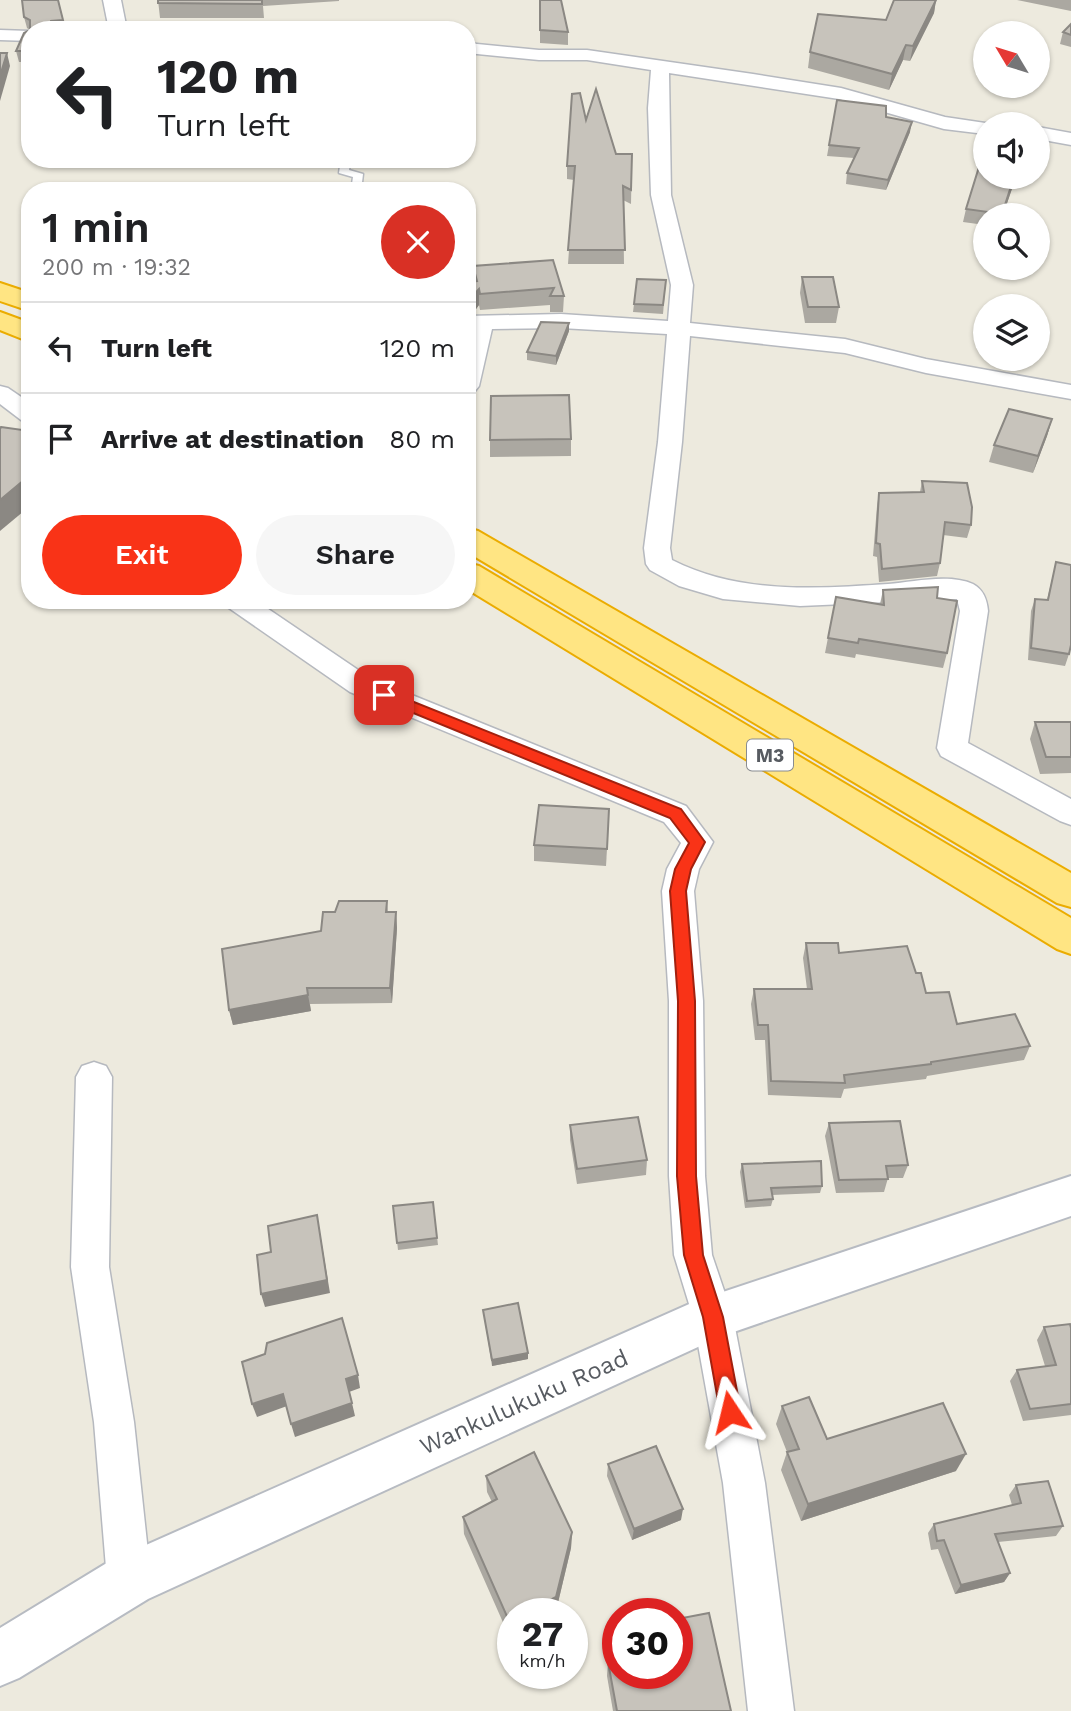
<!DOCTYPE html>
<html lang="en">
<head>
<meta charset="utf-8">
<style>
	body { margin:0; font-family:"Work Sans",sans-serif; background:#f6f6f6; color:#202124; height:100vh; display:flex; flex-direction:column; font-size:26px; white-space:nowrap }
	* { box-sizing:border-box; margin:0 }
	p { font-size:23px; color:#757577 }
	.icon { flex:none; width:38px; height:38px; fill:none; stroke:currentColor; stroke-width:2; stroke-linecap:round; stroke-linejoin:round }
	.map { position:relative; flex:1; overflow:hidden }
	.panel { position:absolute; left:21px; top:182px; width:455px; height:427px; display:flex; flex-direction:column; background:#fff; border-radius:28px; box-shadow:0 2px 5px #0004 }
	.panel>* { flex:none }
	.top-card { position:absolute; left:21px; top:21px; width:455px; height:147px; border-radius:28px; box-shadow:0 2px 5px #0004; background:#fff; color:#202124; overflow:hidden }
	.needle { width:46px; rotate:308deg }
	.fabs { position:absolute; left:973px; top:21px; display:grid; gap:14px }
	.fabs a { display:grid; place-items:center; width:77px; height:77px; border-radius:50%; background:#fff; box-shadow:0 2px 5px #0004; font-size:35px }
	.speed { position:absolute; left:497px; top:1598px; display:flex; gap:14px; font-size:35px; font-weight:700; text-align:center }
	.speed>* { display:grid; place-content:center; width:91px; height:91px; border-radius:50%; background:#fff; box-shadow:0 2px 5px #0004; line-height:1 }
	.speed small { font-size:18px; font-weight:400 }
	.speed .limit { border:10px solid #d22; background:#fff; color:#111 }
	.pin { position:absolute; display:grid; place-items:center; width:60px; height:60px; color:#fff; margin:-30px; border-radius:14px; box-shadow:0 4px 10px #0006 }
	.me { position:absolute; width:77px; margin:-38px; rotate:350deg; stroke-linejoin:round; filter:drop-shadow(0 0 5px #0008) }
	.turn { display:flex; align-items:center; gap:24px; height:147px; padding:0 21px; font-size:32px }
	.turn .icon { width:91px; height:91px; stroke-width:2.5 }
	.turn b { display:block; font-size:49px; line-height:60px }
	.round { display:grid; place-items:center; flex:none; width:74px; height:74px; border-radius:37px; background:#f6f6f6 }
	.headline { display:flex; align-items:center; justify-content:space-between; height:119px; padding:0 21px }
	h1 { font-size:42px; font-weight:600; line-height:52px }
	.button { display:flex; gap:14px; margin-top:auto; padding:14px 21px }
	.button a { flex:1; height:80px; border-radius:42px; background:#f93317; color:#fff; font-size:28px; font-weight:600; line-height:80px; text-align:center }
	.button a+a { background:#f6f6f6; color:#202124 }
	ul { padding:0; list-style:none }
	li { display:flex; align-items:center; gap:21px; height:91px; padding:0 21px; border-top:2px solid #e0e0e0 }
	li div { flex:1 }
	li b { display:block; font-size:26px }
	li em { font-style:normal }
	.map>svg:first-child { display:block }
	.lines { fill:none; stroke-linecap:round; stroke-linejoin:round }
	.lane-casing { stroke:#b6b9bf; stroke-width:3 }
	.street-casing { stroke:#b6b9bf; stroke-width:3 }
	.secondary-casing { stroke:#b7bbc2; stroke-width:4 }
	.highway-casing { stroke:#ebac00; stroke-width:4 }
	.lane { fill:#fff; fill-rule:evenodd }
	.street { fill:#fff; fill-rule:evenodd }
	.secondary { fill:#fff; fill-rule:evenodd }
	.highway { fill:#ffe583; fill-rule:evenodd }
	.wall { fill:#aba8a1 }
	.shaded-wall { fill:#8b8883 }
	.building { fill:#c7c3bb; stroke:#8b8883; stroke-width:2 }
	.route { fill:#f93317; stroke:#a2210f; stroke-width:2 }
	.labels { text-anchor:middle; stroke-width:6; stroke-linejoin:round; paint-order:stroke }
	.shield { fill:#fff; stroke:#898c90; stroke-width:2 }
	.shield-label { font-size:19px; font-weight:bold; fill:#575b61 }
	.near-street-label { font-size:24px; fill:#575b61; stroke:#fff }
</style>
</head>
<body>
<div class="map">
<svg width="1071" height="1711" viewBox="0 0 1071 1711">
	<rect width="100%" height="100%" fill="#edeade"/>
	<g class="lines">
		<!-- lane casing -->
		<g class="lane-casing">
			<polygon id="lane" points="341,159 351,159 349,170 363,174 361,191 351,191 353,177 339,173"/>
		</g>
		<!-- street casing -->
		<g class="street-casing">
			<g id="street">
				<polygon points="103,0 121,0 127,30 109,30"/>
				<polygon points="0,30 30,31 30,41 0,40"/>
				<path d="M467,43l72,7h48l166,24 88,14 104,29 47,7h-7v10l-41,-5 -105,-30 -170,-26 2,122 22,90 -3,38 155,16 81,20 145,26v14l-145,-26 -81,-20 -155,-17 -8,106 -12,106 2,12c67,34 142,29 216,24 24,-2 62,-11 85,0 11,6 14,16 15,27l-20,132 103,56v26l-11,-4 -119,-65 -4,-8 23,-137 -3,-12 -157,7 -77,-7 -44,-13 -29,-16 -4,-6 -2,-16 14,-106 9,-108 -106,-6 -69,1 -13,57 -4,5 -8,2v-77l94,-2 107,7 3,-36 -20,-90 -3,-87 3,-38 -64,-10h-48l-72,-7z"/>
				<polygon points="1038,127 1071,133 1071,145 1038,139"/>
				<polygon points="0,386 8,388 30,403 30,422 21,420 0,404"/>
				<polygon points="223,600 255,600 370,678 686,806 713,842 699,869 694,891 703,1001 705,1176 712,1255 733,1317 765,1483 794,1711 748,1711 723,1483 693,1317 674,1255 669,1176 669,1001 662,891 667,869 681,843 664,822 350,692 226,606"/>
				<polygon points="94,1062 106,1066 112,1077 109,1267 134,1422 151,1580 144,1595 129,1602 114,1595 107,1580 94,1422 71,1267 76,1077 82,1066"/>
			</g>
		</g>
		<!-- secondary casing -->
		<g class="secondary-casing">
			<polygon id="secondary" points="1071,1176 1071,1216 722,1336 148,1599 19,1678 0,1686 0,1628 110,1561 696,1301"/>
		</g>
		<!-- highway casing -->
		<g class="highway-casing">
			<g id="highway">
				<polygon points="0,283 30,293 30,311 0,301"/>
				<polygon points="0,312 30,323 30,342 0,330"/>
				<polygon points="467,528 478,531 1071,873 1071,907 1057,903 467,552"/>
				<polygon points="467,563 479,566 1071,918 1071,954 1057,949 467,589"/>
			</g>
		</g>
		<!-- lane -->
		<use href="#lane" class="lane"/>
		<!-- street -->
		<use href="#street" class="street"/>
		<!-- secondary -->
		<use href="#secondary" class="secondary"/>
		<!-- highway -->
		<use href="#highway" class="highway"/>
	</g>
	<!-- wall -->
	<g class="wall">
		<polygon points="58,0 65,30 30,30 27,28 24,17"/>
		<polygon points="158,0 339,0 339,1 263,6 264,18 160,18"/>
		<polygon points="540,0 568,32 568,45 540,43"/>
		<polygon points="894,0 936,0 934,13 910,61 903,60 889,90 808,68 810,52 886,20"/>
		<polygon points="1017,0 1071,0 1071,11"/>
		<polygon points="1071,24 1071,47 1060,44 1063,32"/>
		<polygon points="30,30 30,62 19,62 16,51"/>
		<polygon points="837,100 886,117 910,132 886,190 846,184 847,173 854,158 827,156"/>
		<polygon points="586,120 616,154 632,154 631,204 623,200 624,264 568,264 574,180 567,179 567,166"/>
		<polygon points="985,177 1016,177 1003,215 985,215 985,225 963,222 966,209"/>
		<polygon points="553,260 564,296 563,312 550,312 550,305 480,310 479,305 473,313 473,266"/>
		<polygon points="802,277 839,307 836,323 805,323 800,293"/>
		<polygon points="666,280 663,314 633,312 634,304"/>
		<polygon points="569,323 569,331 556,365 527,360 527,352"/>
		<polygon points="1052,419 1047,436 1033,473 989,462 994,445"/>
		<polygon points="571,439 571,456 490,457 490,440"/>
		<polygon points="922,481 971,525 967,538 943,535 940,563 937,576 879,582 877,557 873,556 877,506 879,493 920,492"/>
		<polygon points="1056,562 1069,654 1065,666 1028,660 1031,611 1035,599 1047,600"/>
		<polygon points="883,590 937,598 947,653 943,668 856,654 855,658 825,653 836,597 880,604"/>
		<polygon points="1035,722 1071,722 1071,773 1040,774 1030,739"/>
		<polygon points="534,845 607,849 606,866 534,861"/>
		<polygon points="387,901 388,912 396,912 397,928 392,1003 310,1004 311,1011 233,1025 229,1010 321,931 335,912"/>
		<polygon points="806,943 839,953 916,973 926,993 957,1024 1030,1046 1024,1060 927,1076 926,1079 844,1089 841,1098 768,1095 765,1040 755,1040 751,1004 754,989 807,989 803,958"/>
		<polygon points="829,1123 908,1165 903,1178 888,1178 884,1192 836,1193 825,1136"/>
		<polygon points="570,1125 647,1160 646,1175 577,1184 570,1140"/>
		<polygon points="742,1164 822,1186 820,1193 772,1195 773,1199 771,1206 745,1208 740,1172"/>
		<polygon points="433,1202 438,1245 398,1250 393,1206"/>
		<polygon points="483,1310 528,1353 528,1359 492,1366"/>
		<polygon points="1044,1327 1071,1328 1071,1415 1023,1421 1010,1381 1017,1370 1045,1366 1037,1340"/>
		<polygon points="782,1406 827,1439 956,1471 801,1521 781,1470 787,1452 776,1424"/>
		<polygon points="608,1464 681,1520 632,1540 607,1476"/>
		<polygon points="486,1476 572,1532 571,1548 556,1611 509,1636 464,1534 463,1517 492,1502 487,1492"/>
		<polygon points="1016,1485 1063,1526 1056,1536 998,1542 1010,1573 1004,1582 955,1594 938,1549 931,1550 928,1533 934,1524 1012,1505 1009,1495"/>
		<polygon points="608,1662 731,1711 613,1711 607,1676"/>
	</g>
	<!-- shaded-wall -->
	<g class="shaded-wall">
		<polygon points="936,0 934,13 910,61 913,46"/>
		<polygon points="63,20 65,30 50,30 51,21"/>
		<polygon points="906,45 903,60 889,90 892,74"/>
		<polygon points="7,53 10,66 0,101 0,76"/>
		<polygon points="912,122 910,132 886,190 888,180"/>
		<polygon points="1014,177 1016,177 1003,215 1002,215"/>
		<polygon points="479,289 479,305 473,313 467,314 467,298"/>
		<polygon points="569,323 569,331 556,365 556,356"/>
		<polygon points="1052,419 1047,436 1033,473 1038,456"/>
		<polygon points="30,475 30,506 0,531 0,500"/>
		<polygon points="396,912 397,928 392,1003 390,988"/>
		<polygon points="308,995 311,1011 233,1025 229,1010"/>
		<polygon points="317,1215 330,1293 265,1307 261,1294"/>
		<polygon points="528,1353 528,1359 492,1366 492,1360"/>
		<polygon points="358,1375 360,1388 349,1392 346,1379"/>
		<polygon points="283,1394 287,1406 257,1417 252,1404"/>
		<polygon points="352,1403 355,1416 295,1437 291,1424"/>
		<polygon points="966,1454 956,1471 801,1521 808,1504"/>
		<polygon points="683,1509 681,1520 632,1540 634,1529"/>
		<polygon points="572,1532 571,1548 556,1611 552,1614 524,1614"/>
		<polygon points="1010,1573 1004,1582 955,1594 961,1585"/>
		<polygon points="513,1619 513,1634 509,1636 509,1621"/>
	</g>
	<!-- building -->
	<g class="building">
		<polygon points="22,0 58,0 63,20 51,21 50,30 30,30 30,20 24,17"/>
		<polygon points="158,0 262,0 262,4 158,3"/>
		<polygon points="540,0 561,0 568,32 540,30"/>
		<polygon points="894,0 936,0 913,46 906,45 892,74 810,52 818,14 886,20"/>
		<polygon points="1071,24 1071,35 1063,32"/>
		<polygon points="30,30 30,55 29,51 16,51 24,33"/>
		<polygon points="0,53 7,53 0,76"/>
		<polygon points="596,89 616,154 632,154 631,190 623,186 625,250 568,250 575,166 567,166 572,94 580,93 586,120"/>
		<polygon points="837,100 886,106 886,117 912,122 888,180 847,173 859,148 829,145"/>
		<polygon points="983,154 985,155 985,177 1014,177 1002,214 966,209"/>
		<polygon points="553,260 564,296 550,296 554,288 480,294 479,289 472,297 467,298 467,282 477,281 473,266"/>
		<polygon points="802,277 833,277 839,307 808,307"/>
		<polygon points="637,279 666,280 663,305 634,304"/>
		<polygon points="541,322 569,323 556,356 527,352"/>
		<polygon points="569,395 571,439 490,440 491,396"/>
		<polygon points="1009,409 1052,419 1038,456 994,445"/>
		<polygon points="1,427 30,431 30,475 0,500 0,429"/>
		<polygon points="922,481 967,483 972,507 971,525 945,522 940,563 882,569 880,544 876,543 879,493 924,492"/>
		<polygon points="1056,562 1071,565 1071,645 1069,654 1031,648 1035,599 1048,600"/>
		<polygon points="938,587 937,598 957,601 947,653 859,639 858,643 828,638 836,597 884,605 883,590"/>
		<polygon points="1035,722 1071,722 1071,757 1046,757"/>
		<polygon points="539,805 609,809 607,849 534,845"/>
		<polygon points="339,901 387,901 386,912 396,912 390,988 307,988 308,995 229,1010 222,949 321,931 323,912 335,912"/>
		<polygon points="806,943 838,943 839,953 907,946 916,973 921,973 926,993 949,992 957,1024 1015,1014 1030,1046 931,1062 931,1064 844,1075 845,1083 771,1081 768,1025 758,1025 754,989 812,989"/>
		<polygon points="638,1117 647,1160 577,1169 570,1125"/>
		<polygon points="900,1121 908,1165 886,1166 888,1179 839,1180 829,1123"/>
		<polygon points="821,1161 822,1186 771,1188 773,1199 747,1201 742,1164"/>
		<polygon points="433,1202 437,1238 397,1243 393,1206"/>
		<polygon points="317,1215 327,1280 261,1294 257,1255 271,1252 268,1226"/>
		<polygon points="518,1303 528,1353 492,1360 483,1310"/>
		<polygon points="342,1318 358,1375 346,1379 352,1403 291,1424 283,1394 252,1404 242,1362 265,1354 267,1343"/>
		<polygon points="1070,1324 1071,1328 1071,1404 1030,1409 1017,1370 1056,1365 1044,1327"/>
		<polygon points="809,1397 827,1439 943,1403 966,1454 808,1504 787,1452 799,1449 782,1406"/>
		<polygon points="656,1446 683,1509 634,1529 608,1464"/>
		<polygon points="534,1452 572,1532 556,1597 524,1614 513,1614 513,1619 509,1621 463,1517 497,1499 486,1476"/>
		<polygon points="1048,1481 1063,1526 995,1534 1010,1573 961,1585 944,1540 937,1541 934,1524 1021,1503 1016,1485"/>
		<polygon points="709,1613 731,1711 617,1711 608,1662 618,1657 618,1673 677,1673 677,1619"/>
	</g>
	<!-- route -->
	<polygon class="route" points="384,690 681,809 705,842 691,869 686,891 695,1001 696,1176 703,1255 723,1317 741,1412 738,1419 730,1422 723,1419 720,1412 703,1317 684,1255 677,1176 678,1001 670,891 675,869 689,843 670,818 379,699 377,695 379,691"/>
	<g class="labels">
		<!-- shield labels -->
		<rect class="shield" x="747" y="739.5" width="46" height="31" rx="5"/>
		<g class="shield-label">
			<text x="770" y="762">M3</text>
		</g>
		<!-- near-street labels -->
		<g class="near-street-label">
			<text transform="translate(524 1402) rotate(-24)" y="8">Wankulukuku Road</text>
		</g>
	</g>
</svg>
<div class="fabs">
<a><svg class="needle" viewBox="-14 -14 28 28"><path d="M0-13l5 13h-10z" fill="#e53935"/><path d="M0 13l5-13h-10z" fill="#757577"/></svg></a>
<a><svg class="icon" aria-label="sound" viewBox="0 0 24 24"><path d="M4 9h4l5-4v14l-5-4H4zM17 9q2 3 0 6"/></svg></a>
<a><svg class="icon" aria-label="search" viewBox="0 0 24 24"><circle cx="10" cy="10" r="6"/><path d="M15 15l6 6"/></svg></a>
<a><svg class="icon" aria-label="layers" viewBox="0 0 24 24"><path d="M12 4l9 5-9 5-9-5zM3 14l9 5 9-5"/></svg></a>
</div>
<div class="speed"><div>27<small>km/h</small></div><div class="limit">30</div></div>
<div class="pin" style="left:384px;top:695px;background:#d93025"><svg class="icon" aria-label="arrive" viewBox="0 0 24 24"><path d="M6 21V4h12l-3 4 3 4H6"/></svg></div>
<svg class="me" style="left:730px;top:1412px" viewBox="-20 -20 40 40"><path d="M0-17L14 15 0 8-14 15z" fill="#f93317" stroke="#fff" stroke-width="4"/></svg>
<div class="top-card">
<div class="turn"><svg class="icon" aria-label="left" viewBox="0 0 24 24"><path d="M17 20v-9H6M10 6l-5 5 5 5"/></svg><div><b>120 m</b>Turn left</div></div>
</div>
<section class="panel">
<div class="headline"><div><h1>1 min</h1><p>200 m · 19:32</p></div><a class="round" style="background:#d93025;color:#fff"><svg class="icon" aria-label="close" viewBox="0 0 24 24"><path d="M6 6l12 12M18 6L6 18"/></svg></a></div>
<ul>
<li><svg class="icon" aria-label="left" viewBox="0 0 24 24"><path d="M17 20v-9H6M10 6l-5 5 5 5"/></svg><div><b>Turn left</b></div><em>120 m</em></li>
<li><svg class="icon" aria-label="arrive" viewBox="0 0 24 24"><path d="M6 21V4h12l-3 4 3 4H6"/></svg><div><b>Arrive at destination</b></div><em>80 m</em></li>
</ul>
<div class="button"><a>Exit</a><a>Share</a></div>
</section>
</div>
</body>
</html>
